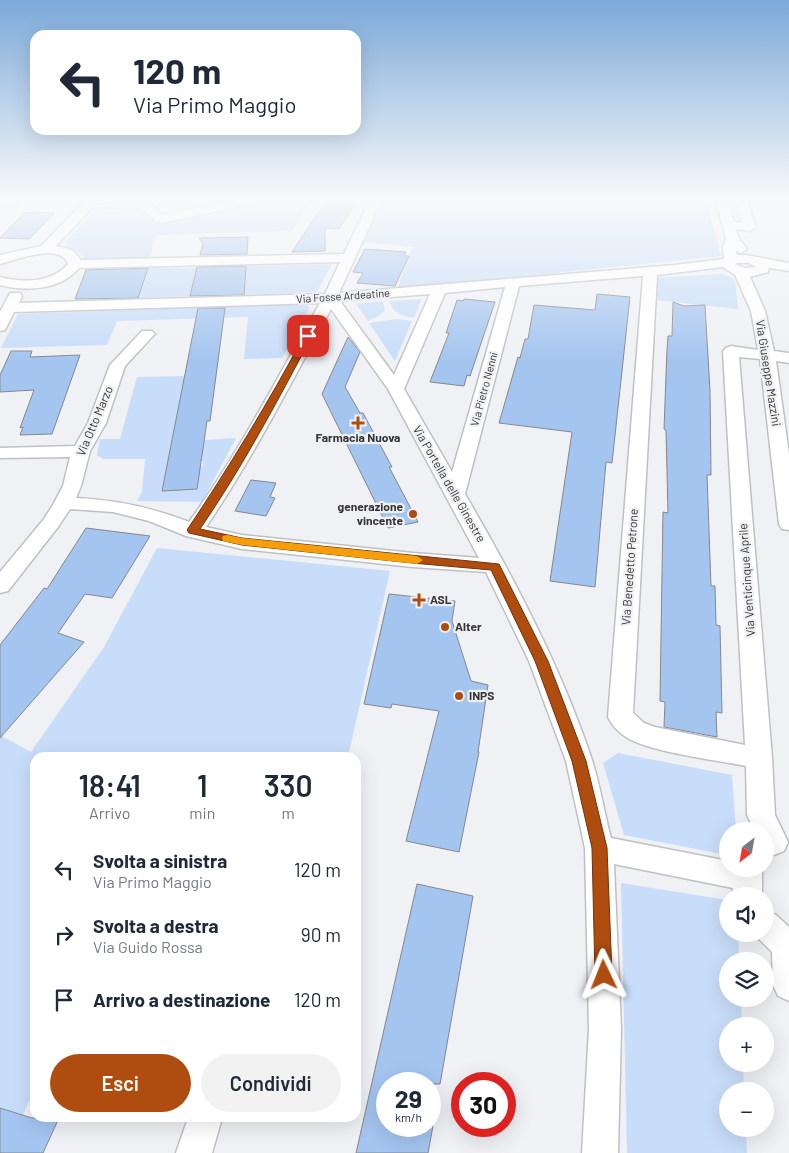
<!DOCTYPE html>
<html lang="it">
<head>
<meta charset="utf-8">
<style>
	body { margin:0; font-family:Barlow,sans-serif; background:#f2f2f3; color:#1f2937; height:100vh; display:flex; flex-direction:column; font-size:19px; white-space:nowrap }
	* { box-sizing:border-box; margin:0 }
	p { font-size:16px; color:#747a83 }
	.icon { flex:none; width:28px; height:28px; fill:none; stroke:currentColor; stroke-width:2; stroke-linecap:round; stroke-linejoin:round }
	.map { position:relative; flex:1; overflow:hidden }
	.drawer { position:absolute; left:30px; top:752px; width:331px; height:370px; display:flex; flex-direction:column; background:#fff; border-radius:15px; box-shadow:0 5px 20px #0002 }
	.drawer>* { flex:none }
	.top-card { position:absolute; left:30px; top:30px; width:331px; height:105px; border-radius:15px; box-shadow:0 5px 20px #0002; background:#fff; color:#1f2937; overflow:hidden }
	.needle { width:32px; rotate:211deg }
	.tools { position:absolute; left:719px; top:822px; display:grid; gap:10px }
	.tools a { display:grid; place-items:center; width:55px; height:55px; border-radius:50%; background:#fff; box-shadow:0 5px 20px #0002; font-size:25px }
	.speed { position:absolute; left:376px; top:1072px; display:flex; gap:10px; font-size:25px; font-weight:700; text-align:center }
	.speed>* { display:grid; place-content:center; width:65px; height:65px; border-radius:50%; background:#fff; box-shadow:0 5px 20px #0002; line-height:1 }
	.speed small { font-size:12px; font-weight:400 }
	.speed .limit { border:8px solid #d22; background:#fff; color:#111 }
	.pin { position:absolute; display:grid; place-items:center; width:42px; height:42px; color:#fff; margin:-21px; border-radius:10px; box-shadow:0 2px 8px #0006 }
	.me { position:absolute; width:55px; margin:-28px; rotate:358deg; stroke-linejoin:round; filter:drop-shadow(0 0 4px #0008) }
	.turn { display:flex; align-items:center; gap:18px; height:105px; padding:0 20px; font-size:22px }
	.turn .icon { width:65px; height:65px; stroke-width:2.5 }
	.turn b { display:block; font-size:35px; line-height:42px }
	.eta { display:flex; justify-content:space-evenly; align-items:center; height:85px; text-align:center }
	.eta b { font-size:30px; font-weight:600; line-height:35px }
	.action { display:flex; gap:10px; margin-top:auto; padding:10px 20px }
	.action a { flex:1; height:58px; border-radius:30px; background:#af4d10; color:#fff; font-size:20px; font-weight:600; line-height:58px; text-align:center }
	.action a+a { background:#f2f2f3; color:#1f2937 }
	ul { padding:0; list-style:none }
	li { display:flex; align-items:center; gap:15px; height:65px; padding:0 20px }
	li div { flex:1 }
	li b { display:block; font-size:19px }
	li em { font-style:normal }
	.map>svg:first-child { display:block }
	.green { fill:#c8ddf9 }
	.building { fill:#a4c5f0; stroke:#85878a }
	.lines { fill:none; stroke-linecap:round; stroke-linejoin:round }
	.minor-casing { stroke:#bec0c3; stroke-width:3 }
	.tertiary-casing { stroke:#bec0c3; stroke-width:3 }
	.minor { fill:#fff; fill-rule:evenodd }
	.tertiary { fill:#fff; fill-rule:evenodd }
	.route { fill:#af4d10; stroke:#72320a }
	.slow { fill:#f59e0b }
	.poi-dot { fill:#af4d10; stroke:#eff1f5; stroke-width:2 }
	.labels { text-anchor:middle; stroke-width:4.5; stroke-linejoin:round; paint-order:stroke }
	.far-street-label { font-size:11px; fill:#343436; stroke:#eff1f5 }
	.street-label { font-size:12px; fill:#343436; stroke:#eff1f5 }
	.poi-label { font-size:12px; font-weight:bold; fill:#343436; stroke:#eff1f5; text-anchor:start }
</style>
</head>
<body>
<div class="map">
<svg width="789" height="1153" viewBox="0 0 789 1153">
	<rect width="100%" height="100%" fill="#eff1f5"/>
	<!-- green -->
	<g class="green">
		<polygon points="274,199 313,199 292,231 156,235 149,260 88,261 77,251 66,247 65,242 99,207 142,208 160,223"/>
		<polygon points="385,199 706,199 721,256 397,289 413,247 362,242"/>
		<polygon points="332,264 317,292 244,295 246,266"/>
		<polygon points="148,268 197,268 190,296 138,298"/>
		<polygon points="721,274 729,276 735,280 738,309 655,300 656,278"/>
		<path d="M422,299l-8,19c-11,-2 -22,-5 -24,-17z"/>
		<polygon points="383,301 385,310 379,316 368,321 356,304"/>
		<polygon points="303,304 310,307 282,358 244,359 248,317 117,321 107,345 1,348 18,314"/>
		<polygon points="398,319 412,321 395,361 369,323"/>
		<polygon points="185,376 162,490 197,489 200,466 203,466 203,461 200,461 204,440 236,438 202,502 137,501 142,491 145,459 103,459 97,455 100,439 120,439 137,377"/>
		<polygon points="157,548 390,571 348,757 35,758 35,1088 23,1115 0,1108 0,735 31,752 104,647"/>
		<polygon points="618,753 732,775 736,831 728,831 727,855 624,835 603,763"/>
		<polygon points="621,883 727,900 728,934 738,934 739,961 728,961 728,999 741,999 742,1026 728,1026 728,1064 743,1064 744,1091 728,1091 728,1129 746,1129 747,1153 627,1153"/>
	</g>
	<!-- building -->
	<g class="building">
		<polygon points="327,199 358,199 339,229 325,228 325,251 292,252"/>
		<polygon points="25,212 55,213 29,239 0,238"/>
		<polygon points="248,237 247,254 200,255 203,243 199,238"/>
		<polygon points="365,249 406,252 404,256 409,256 395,286 357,283 363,273 353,272"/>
		<polygon points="246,266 244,295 190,296 197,267"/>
		<polygon points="148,268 138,298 75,299 86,270"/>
		<polygon points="597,294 630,297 612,463 606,462 595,587 550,581 572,432 499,423 518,357 520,358 525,339 528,339 534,305 595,310"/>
		<polygon points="464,299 495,302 470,376 467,375 464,386 430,382 449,333 446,333 457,300 463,301"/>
		<polygon points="673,302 684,306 705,305 710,391 711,475 707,475 711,586 715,586 716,625 720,626 722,713 716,712 717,737 664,727 665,702 660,701 663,512 668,513 666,430 664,429 667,349 668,336 672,336"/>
		<polygon points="198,308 225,308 210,421 207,421 197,489 162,491"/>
		<polygon points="348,337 360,352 345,387 360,413 363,413 392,467 389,467 418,522 388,528 322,394"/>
		<polygon points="11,351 32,351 30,357 80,355 52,434 20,435 23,427 20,428 34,390 0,392 0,375"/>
		<polygon points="251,480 276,483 270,497 275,498 266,516 235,511"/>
		<polygon points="86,528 150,536 112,598 85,594 58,633 84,642 0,738 0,645 44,588 47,589"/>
		<polygon points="389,594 455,601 452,621 471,681 488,685 478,752 479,752 459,852 406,841 439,711 392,704 391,708 364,704"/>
		<polygon points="417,884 473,896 440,1084 388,1084 388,1126 433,1126 428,1153 356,1153"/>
		<polygon points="0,1108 32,1118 59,1118 43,1153 0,1153"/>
	</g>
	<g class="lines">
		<!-- minor casing -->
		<g class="minor-casing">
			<g id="minor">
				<path d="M87,199l58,2 4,1 14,13 75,-16h25l-6,4 -96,20 -4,-1 -15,-14 -49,-1 -37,39c10,2 20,3 24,14l264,-6 26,-55h12l-43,94 336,-28 49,-6 -1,-12 3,-9 -11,-39h12l7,23 8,1 -7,-24h12l9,28 -6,4 -14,-2 2,8 9,12 -6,4 -5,-2 1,4h9l43,8v8l-20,-3 -1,4 -18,5 15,34 9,40 15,2v10l-13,-2 13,93v76l-7,-1 -3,-5 -19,-165 -21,-2 33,401 3,57 13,27 -4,9 -10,4 -9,-4v-20h-10l-8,-16 -1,-49c-30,-6 -97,-14 -120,-29 -8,-5 -14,-12 -18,-20l35,-441 -124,10 -54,208c49,84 96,173 127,266 8,25 12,52 19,78l117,23v8h34v27h-30l1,-8 -119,-24 7,165 -3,124h-36l7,-124 -4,-181 -19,-87 -37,-100 -43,-89 -73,-5 -171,-18 -56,-13 -37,-15 -36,-9 -43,-3 -12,18 -50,64 -8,2v-21l44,-53 10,-16 9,-17 7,-29 -70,1v-10l75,-2 13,-23 22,-58 32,-34h10l3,3 -3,3 -27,29 -19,57 -16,28 -9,35 -5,12c41,2 75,9 113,24 50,-69 89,-146 131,-219l-306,9 -9,18 -5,1v-19l10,-19h10l2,3 -3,7 306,-9 15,-32 -261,6c-18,22 -53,24 -79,17v-8c23,6 52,6 68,-13 -7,-22 -53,-4 -68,0v-9l41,-9zM737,263h11l8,4 -12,1 -9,-4zM723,267l12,8 16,36 7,39 -27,-4 -5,2 -3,3 22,394 -90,-18 -11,-4 -11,-10 24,-438zM505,287l-53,185 -48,-83 41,-96zM430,294l-36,81 -54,-74zM331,309l57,80 91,169 -66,-5 -171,-18 -36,-8c47,-69 85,-144 125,-218z"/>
				<polygon points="765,910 776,915 789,927 789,1001 778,996 773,985 772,952 754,934 765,934"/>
				<polygon points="188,1118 222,1118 212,1153 176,1153"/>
			</g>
		</g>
		<!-- tertiary casing -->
		<g class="tertiary-casing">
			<polygon id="tertiary" points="0,199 19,199 17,202 0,206"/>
		</g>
		<!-- minor -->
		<use href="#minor" class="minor"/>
		<!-- tertiary -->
		<use href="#tertiary" class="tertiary"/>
	</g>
	<!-- sky -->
	<linearGradient id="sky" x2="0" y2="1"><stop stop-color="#7ba9d9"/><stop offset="0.55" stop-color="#f8f9fa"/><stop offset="1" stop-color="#f8f9fa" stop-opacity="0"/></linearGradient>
	<rect width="789" height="361" fill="url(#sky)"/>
	<!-- route -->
	<path class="route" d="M308,334l4,2c-35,66 -70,132 -112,193l42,9 257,26 49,97 38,100 21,87 5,127 -3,6 -5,2 -6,-2 -3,-6 -3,-127 -20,-87 -37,-100 -44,-91 -79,-7 -170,-18 -53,-12 -2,-3c42,-63 81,-127 117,-194z"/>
	<!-- slow -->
	<polygon class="slow" points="227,535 242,538 417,556 423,560 417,564 242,545 223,541 222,538 223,536"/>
	<!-- markers -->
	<g class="poi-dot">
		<path d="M355.5 415.5h5v5h5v5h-5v5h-5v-5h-5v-5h5z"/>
		<circle cx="413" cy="514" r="5"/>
		<path d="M416.5 592.5h5v5h5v5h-5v5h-5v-5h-5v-5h5z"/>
		<circle cx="445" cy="627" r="5"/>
		<circle cx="459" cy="696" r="5"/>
	</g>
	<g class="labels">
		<!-- far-street labels -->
		<g class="far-street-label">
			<text transform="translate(343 296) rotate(-4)" y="4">Via Fosse Ardeatine</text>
			<text transform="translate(484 389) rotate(-75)" y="4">Via Pietro Nenni</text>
		</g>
		<!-- street labels -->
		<g class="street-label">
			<text transform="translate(768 373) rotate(81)" y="4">Via Giuseppe Mazzini</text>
			<text transform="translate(95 421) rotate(-67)" y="4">Via Otto Marzo</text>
			<text transform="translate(449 484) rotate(60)" y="4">Via Portella delle Ginestre</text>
			<text transform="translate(630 567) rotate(-86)" y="4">Via Benedetto Petrone</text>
			<text transform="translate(747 580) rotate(-94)" y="4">Via Venticinque Aprile</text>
		</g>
		<!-- poi labels -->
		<g class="poi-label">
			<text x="358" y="442" text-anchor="middle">Farmacia Nuova</text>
			<text x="403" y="511" text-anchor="end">generazione<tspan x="403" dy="14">vincente</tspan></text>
			<text x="430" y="604">ASL</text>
			<text x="455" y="631">Alter</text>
			<text x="469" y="700">INPS</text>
		</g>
	</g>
</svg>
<div class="tools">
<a><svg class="needle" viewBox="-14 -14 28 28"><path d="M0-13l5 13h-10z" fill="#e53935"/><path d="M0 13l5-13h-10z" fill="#747a83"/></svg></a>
<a><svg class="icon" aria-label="sound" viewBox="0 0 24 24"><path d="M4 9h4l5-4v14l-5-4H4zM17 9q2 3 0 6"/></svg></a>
<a><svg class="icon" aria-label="layers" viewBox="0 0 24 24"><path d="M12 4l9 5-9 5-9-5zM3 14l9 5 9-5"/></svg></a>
<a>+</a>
<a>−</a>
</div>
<div class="speed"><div>29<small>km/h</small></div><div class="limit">30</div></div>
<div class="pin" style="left:308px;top:336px;background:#d93025"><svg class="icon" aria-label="arrive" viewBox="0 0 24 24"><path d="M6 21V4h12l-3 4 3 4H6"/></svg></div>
<svg class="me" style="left:604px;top:975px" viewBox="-20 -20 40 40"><path d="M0-17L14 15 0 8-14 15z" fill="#af4d10" stroke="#fff" stroke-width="4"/></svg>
<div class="top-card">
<div class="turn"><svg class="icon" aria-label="left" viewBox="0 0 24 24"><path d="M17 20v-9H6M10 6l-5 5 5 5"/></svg><div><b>120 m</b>Via Primo Maggio</div></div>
</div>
<section class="drawer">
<div class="eta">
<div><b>18:41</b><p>Arrivo</p></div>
<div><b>1</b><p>min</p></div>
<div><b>330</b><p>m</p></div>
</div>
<ul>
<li><svg class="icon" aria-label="left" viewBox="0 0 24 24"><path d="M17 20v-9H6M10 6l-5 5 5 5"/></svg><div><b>Svolta a sinistra</b><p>Via Primo Maggio</p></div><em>120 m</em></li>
<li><svg class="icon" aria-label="right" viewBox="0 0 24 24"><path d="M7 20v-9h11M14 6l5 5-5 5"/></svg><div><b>Svolta a destra</b><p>Via Guido Rossa</p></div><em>90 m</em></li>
<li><svg class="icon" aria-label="arrive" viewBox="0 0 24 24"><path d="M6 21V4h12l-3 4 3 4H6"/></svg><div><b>Arrivo a destinazione</b></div><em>120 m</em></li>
</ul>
<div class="action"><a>Esci</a><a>Condividi</a></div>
</section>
</div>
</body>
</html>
